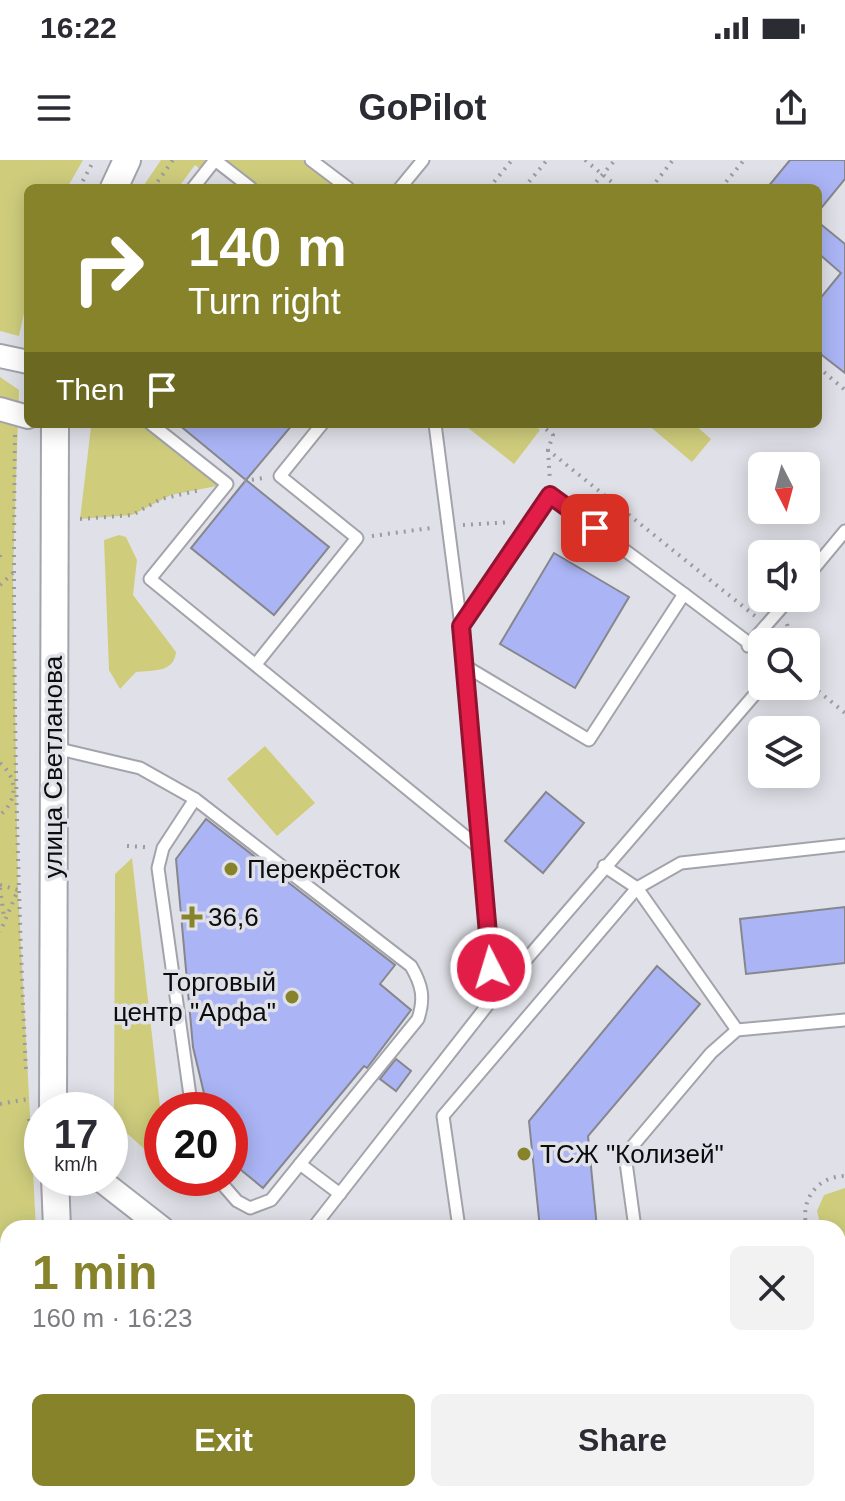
<!DOCTYPE html>
<html lang="en">
<head>
<meta charset="utf-8">
<style>
	body { margin:0; font-family:Arial,sans-serif; background:#f2f2f3; color:#2b2b33; height:100vh; display:flex; flex-direction:column; font-size:30px; white-space:nowrap }
	* { box-sizing:border-box; margin:0 }
	p { font-size:26px; color:#7c7c81 }
	.icon { flex:none; width:44px; height:44px; fill:none; stroke:currentColor; stroke-width:2; stroke-linecap:round; stroke-linejoin:round }
	.map { position:relative; flex:1; overflow:hidden }
	.side { position:absolute; left:0px; top:1060px; width:846px; height:282px; display:flex; flex-direction:column; background:#fff; border-radius:24px 24px 0 0; box-shadow:0 4px 20px #0003 }
	.side>* { flex:none }
	.guide { position:absolute; left:24px; top:24px; width:798px; height:244px; border-radius:12px; box-shadow:0 4px 20px #0003; background:#86832b; color:#fff; overflow:hidden }
	.needle { width:52px; rotate:174deg }
	.controls { position:absolute; left:748px; top:292px; display:grid; gap:16px }
	.controls a { display:grid; place-items:center; width:72px; height:72px; border-radius:12px; background:#fff; box-shadow:0 4px 20px #0003; font-size:40px }
	.speed { position:absolute; left:24px; top:932px; display:flex; gap:16px; font-size:40px; font-weight:700; text-align:center }
	.speed>* { display:grid; place-content:center; width:104px; height:104px; border-radius:50%; background:#fff; box-shadow:0 4px 20px #0003; line-height:1 }
	.speed small { font-size:20px; font-weight:400 }
	.speed .limit { border:12px solid #d22; background:#fff; color:#111 }
	.pin { position:absolute; display:grid; place-items:center; width:68px; height:68px; color:#fff; margin:-34px; border-radius:16px; box-shadow:0 4px 12px #0006 }
	.me { position:absolute; width:88px; margin:-44px; rotate:355deg; stroke-linejoin:round; filter:drop-shadow(0 0 6px #0008) }
	.turn { display:flex; align-items:center; gap:28px; height:168px; padding:0 32px; font-size:36px }
	.turn .icon { width:104px; height:104px; stroke-width:2.5 }
	.turn b { display:block; font-size:56px; line-height:68px }
	.then { display:flex; align-items:center; height:76px; padding:0 32px; background:#0003; gap:16px; font-size:30px }
	.round { display:grid; place-items:center; flex:none; width:84px; height:84px; border-radius:12px; background:#f2f2f3 }
	.overview { display:flex; align-items:center; justify-content:space-between; height:136px; padding:0 32px }
	h1 { font-size:48px; font-weight:700; line-height:60px; color:#86832b }
	.button { display:flex; gap:16px; margin-top:auto; padding:16px 32px }
	.button a { flex:1; height:92px; border-radius:12px; background:#86832b; color:#fff; font-size:32px; font-weight:700; line-height:92px; text-align:center }
	.button a+a { background:#f2f2f3; color:#2b2b33 }
	.status { display:flex; justify-content:space-between; align-items:center; height:56px; padding:0 40px; background:#fff; direction:ltr }
	.status svg { height:22px; fill:currentColor }
	header { display:flex; justify-content:space-between; align-items:center; height:104px; padding:0 32px; background:#fff; font-size:36px; font-weight:700 }
	.map>svg:first-child { display:block }
	.green { fill:#cfcd7c }
	.building { fill:#abb5f6; stroke:#86878d; stroke-width:2 }
	.lines { fill:none; stroke-linecap:round; stroke-linejoin:round }
	.service-casing { stroke:#a3a4ab; stroke-width:15 }
	.minor-casing { stroke:#a3a4ab; stroke-width:26 }
	.tertiary-casing { stroke:#a3a4ab; stroke-width:30 }
	.path { stroke:#9a9ba0; stroke-width:4; stroke-dasharray:2 6; stroke-linecap:butt }
	.service { stroke:#fff; stroke-width:11 }
	.minor { stroke:#fff; stroke-width:22 }
	.tertiary { stroke:#fff; stroke-width:26 }
	.route-casing { stroke:#92132f; stroke-width:20 }
	.route { stroke:#e11d48; stroke-width:14 }
	.poi-dot { fill:#86832b; stroke:#e0e1e8; stroke-width:3 }
	.labels { text-anchor:middle; stroke-width:7; stroke-linejoin:round; paint-order:stroke }
	.street-label { font-size:26px; fill:#0b0c0e; stroke:#e0e1e8 }
	.poi-label { font-size:26px; fill:#0b0c0e; stroke:#e0e1e8; text-anchor:start }
</style>
</head>
<body>
<div class="status"><b>16:22</b><svg viewBox="0 0 49 12"><path d="M0 12V9h3v3zM5 12V6h3v6zM10 12V3h3v9zM15 12V0h3v12zM26 1h20v11H26zM47 4h2v5h-2z"/></svg></div>
<header><svg class="icon" aria-label="menu" viewBox="0 0 24 24"><path d="M4 6h16M4 12h16M4 18h16"/></svg>GoPilot<svg class="icon" aria-label="share" viewBox="0 0 24 24"><path d="M12 15V3M7 8l5-5 5 5M5 13v7h14v-7"/></svg></header>
<div class="map">
<svg width="845" height="1341" viewBox="0 0 845 1341">
	<rect width="100%" height="100%" fill="#e0e1e8"/>
	<!-- green -->
	<g class="green">
		<polygon points="0,0 83,0 67,28 28,28 28,135 19,176 0,171"/>
		<polygon points="161,0 215,0 205,13 195,5 178,28 142,28"/>
		<polygon points="221,0 302,0 337,28 256,28"/>
		<polygon points="0,217 19,230 13,413 18,730 36,1068 8,1068 8,1334 55,1334 56,1341 0,1341"/>
		<polygon points="81,264 151,264 227,324 171,335 132,355 80,359 91,267"/>
		<polygon points="463,264 532,264 540,270 514,304"/>
		<polygon points="647,264 694,264 711,279 692,302"/>
		<path d="M119,375l7,2 11,23 -4,35 43,57c-2,21 -23,18 -40,20l-16,17 -11,-19 -5,-130z"/>
		<polygon points="265,586 315,643 277,676 227,619"/>
		<polygon points="132,698 162,964 162,1005 120,967 114,951 115,714"/>
		<polygon points="845,1028 845,1079 838,1079 838,1068 821,1068 817,1051 824,1035"/>
	</g>
	<!-- building -->
	<g class="building">
		<polygon points="790,0 845,0 845,19 818,52 818,28 767,28"/>
		<polygon points="818,62 845,84 845,213 818,192 818,141 841,113 818,93"/>
		<polygon points="178,264 293,264 246,320"/>
		<polygon points="246,320 329,387 274,455 191,388"/>
		<polygon points="554,393 629,437 575,528 500,484"/>
		<polygon points="546,632 584,663 543,713 505,681"/>
		<polygon points="206,659 395,805 380,824 411,850 367,908 364,906 263,1028 230,1001 230,950 208,950 193,887 176,699"/>
		<polygon points="845,747 845,803 746,814 740,759"/>
		<polygon points="657,806 700,844 588,976 597,1068 540,1068 529,961"/>
		<polygon points="396,899 411,911 396,931 380,919"/>
	</g>
	<g class="lines">
		<!-- service casing -->
		<g class="service-casing">
			<g id="service">
				<polyline points="215,0 251,28"/>
				<polyline points="311,0 348,28"/>
				<polyline points="193,28 215,0"/>
				<polyline points="400,28 423,0"/>
				<polyline points="151,264 227,324 150,419 481,689"/>
				<polyline points="435,264 461,466 493,838"/>
				<polyline points="806,418 845,371"/>
				<polyline points="684,434 762,493"/>
				<polyline points="461,466 550,335 684,434 589,580 465,506"/>
				<polyline points="748,486 790,438"/>
				<polyline points="256,504 357,378 280,316 322,264"/>
				<path d="M55,588l85,20 55,31 216,167c11,19 14,32 7,53l-118,145"/>
				<polyline points="604,706 637,728 737,870"/>
				<polyline points="192,950 158,708 163,688 195,639"/>
				<polyline points="217,1018 237,1041 250,1048 271,1040 300,1004 340,1034"/>
				<polyline points="313,1068 493,838 762,526"/>
				<polyline points="459,1068 443,956 637,728 681,703 845,685"/>
				<polyline points="635,1068 625,995 711,893 737,870 845,860"/>
				<polyline points="838,1265 845,1264"/>
				<polyline points="627,1334 636,1341"/>
				<polyline points="274,1341 280,1334"/>
			</g>
		</g>
		<!-- minor casing -->
		<g class="minor-casing">
			<g id="minor">
				<polyline points="0,196 28,202"/>
				<polyline points="0,249 28,257"/>
				<polyline points="98,1018 162,1068"/>
				<polyline points="488,1334 496,1341"/>
			</g>
		</g>
		<!-- tertiary casing -->
		<g class="tertiary-casing">
			<g id="tertiary">
				<polyline points="114,28 127,0"/>
				<polyline points="53,950 55,264"/>
				<polyline points="55,1018 57,1068"/>
				<polyline points="78,1334 78,1341"/>
			</g>
		</g>
		<!-- path -->
		<g class="path">
			<polyline points="585,0 619,28"/>
			<polyline points="79,28 94,0"/>
			<polyline points="153,28 173,0"/>
			<polyline points="489,28 512,0"/>
			<polyline points="524,28 547,0"/>
			<polyline points="591,28 615,0"/>
			<polyline points="651,28 673,0"/>
			<polyline points="721,28 744,0"/>
			<polyline points="818,207 845,230"/>
			<polyline points="92,264 103,264"/>
			<polyline points="540,264 553,275 548,290 755,456"/>
			<path d="M15,275c-3,212 1,424 11,635"/>
			<polyline points="548,290 550,321"/>
			<polyline points="244,321 263,318"/>
			<polyline points="80,359 132,355 161,339 200,330"/>
			<polyline points="463,365 511,362"/>
			<polyline points="372,376 431,368"/>
			<polyline points="0,395 0,403"/>
			<polyline points="0,425 13,413"/>
			<polyline points="787,464 792,482"/>
			<polyline points="806,521 845,553"/>
			<path d="M0,603c18,15 18,37 0,52"/>
			<polyline points="127,686 145,687"/>
			<polyline points="0,725 18,730 0,772"/>
			<polyline points="0,728 4,757"/>
			<polyline points="0,944 28,939"/>
			<polyline points="29,959 32,1010"/>
			<path d="M807,1068c-8,-27 10,-52 38,-52"/>
			<polyline points="838,1093 845,1092"/>
			<polyline points="0,1325 9,1341"/>
		</g>
		<!-- service -->
		<use href="#service" class="service"/>
		<!-- minor -->
		<use href="#minor" class="minor"/>
		<!-- tertiary -->
		<use href="#tertiary" class="tertiary"/>
	</g>
	<g class="lines">
		<!-- route casing -->
		<g class="route-casing">
			<polyline id="route" points="491,808 461,466 550,335 595,368"/>
		</g>
		<!-- route -->
		<use href="#route" class="route"/>
	</g>
	<!-- markers -->
	<g class="poi-dot">
		<circle cx="231" cy="709" r="8"/>
		<path d="M188 745h8v8h8v8h-8v8h-8v-8h-8v-8h8z"/>
		<circle cx="292" cy="837" r="8"/>
		<circle cx="524" cy="994" r="8"/>
	</g>
	<g class="labels">
		<!-- street labels -->
		<g class="street-label">
			<text transform="translate(53 607) rotate(-90)" y="9">улица Светланова</text>
		</g>
		<!-- poi labels -->
		<g class="poi-label">
			<text x="247" y="718">Перекрёсток</text>
			<text x="208" y="766">36,6</text>
			<text x="276" y="831" text-anchor="end">Торговый<tspan x="276" dy="30">центр "Арфа"</tspan></text>
			<text x="540" y="1003">ТСЖ "Колизей"</text>
		</g>
	</g>
</svg>
<div class="controls">
<a><svg class="needle" viewBox="-14 -14 28 28"><path d="M0-13l5 13h-10z" fill="#e53935"/><path d="M0 13l5-13h-10z" fill="#7c7c81"/></svg></a>
<a><svg class="icon" aria-label="sound" viewBox="0 0 24 24"><path d="M4 9h4l5-4v14l-5-4H4zM17 9q2 3 0 6"/></svg></a>
<a><svg class="icon" aria-label="search" viewBox="0 0 24 24"><circle cx="10" cy="10" r="6"/><path d="M15 15l6 6"/></svg></a>
<a><svg class="icon" aria-label="layers" viewBox="0 0 24 24"><path d="M12 4l9 5-9 5-9-5zM3 14l9 5 9-5"/></svg></a>
</div>
<div class="speed"><div>17<small>km/h</small></div><div class="limit">20</div></div>
<div class="pin" style="left:595px;top:368px;background:#d93025"><svg class="icon" aria-label="arrive" viewBox="0 0 24 24"><path d="M6 21V4h12l-3 4 3 4H6"/></svg></div>
<svg class="me" style="left:491px;top:808px" viewBox="-20 -20 40 40"><circle r="17" fill="#e11d48" stroke="#fff" stroke-width="3"/><path d="M0-11L8 9 0 5-8 9z" fill="#fff"/></svg>
<div class="guide">
<div class="turn"><svg class="icon" aria-label="right" viewBox="0 0 24 24"><path d="M7 20v-9h11M14 6l5 5-5 5"/></svg><div><b>140 m</b>Turn right</div></div>
<div class="then">Then<svg class="icon" aria-label="arrive" viewBox="0 0 24 24"><path d="M6 21V4h12l-3 4 3 4H6"/></svg></div>
</div>
<section class="side">
<div class="overview"><div><h1>1 min</h1><p>160 m · 16:23</p></div><a class="round"><svg class="icon" aria-label="close" viewBox="0 0 24 24"><path d="M6 6l12 12M18 6L6 18"/></svg></a></div>
<div class="button"><a>Exit</a><a>Share</a></div>
</section>
</div>
</body>
</html>
